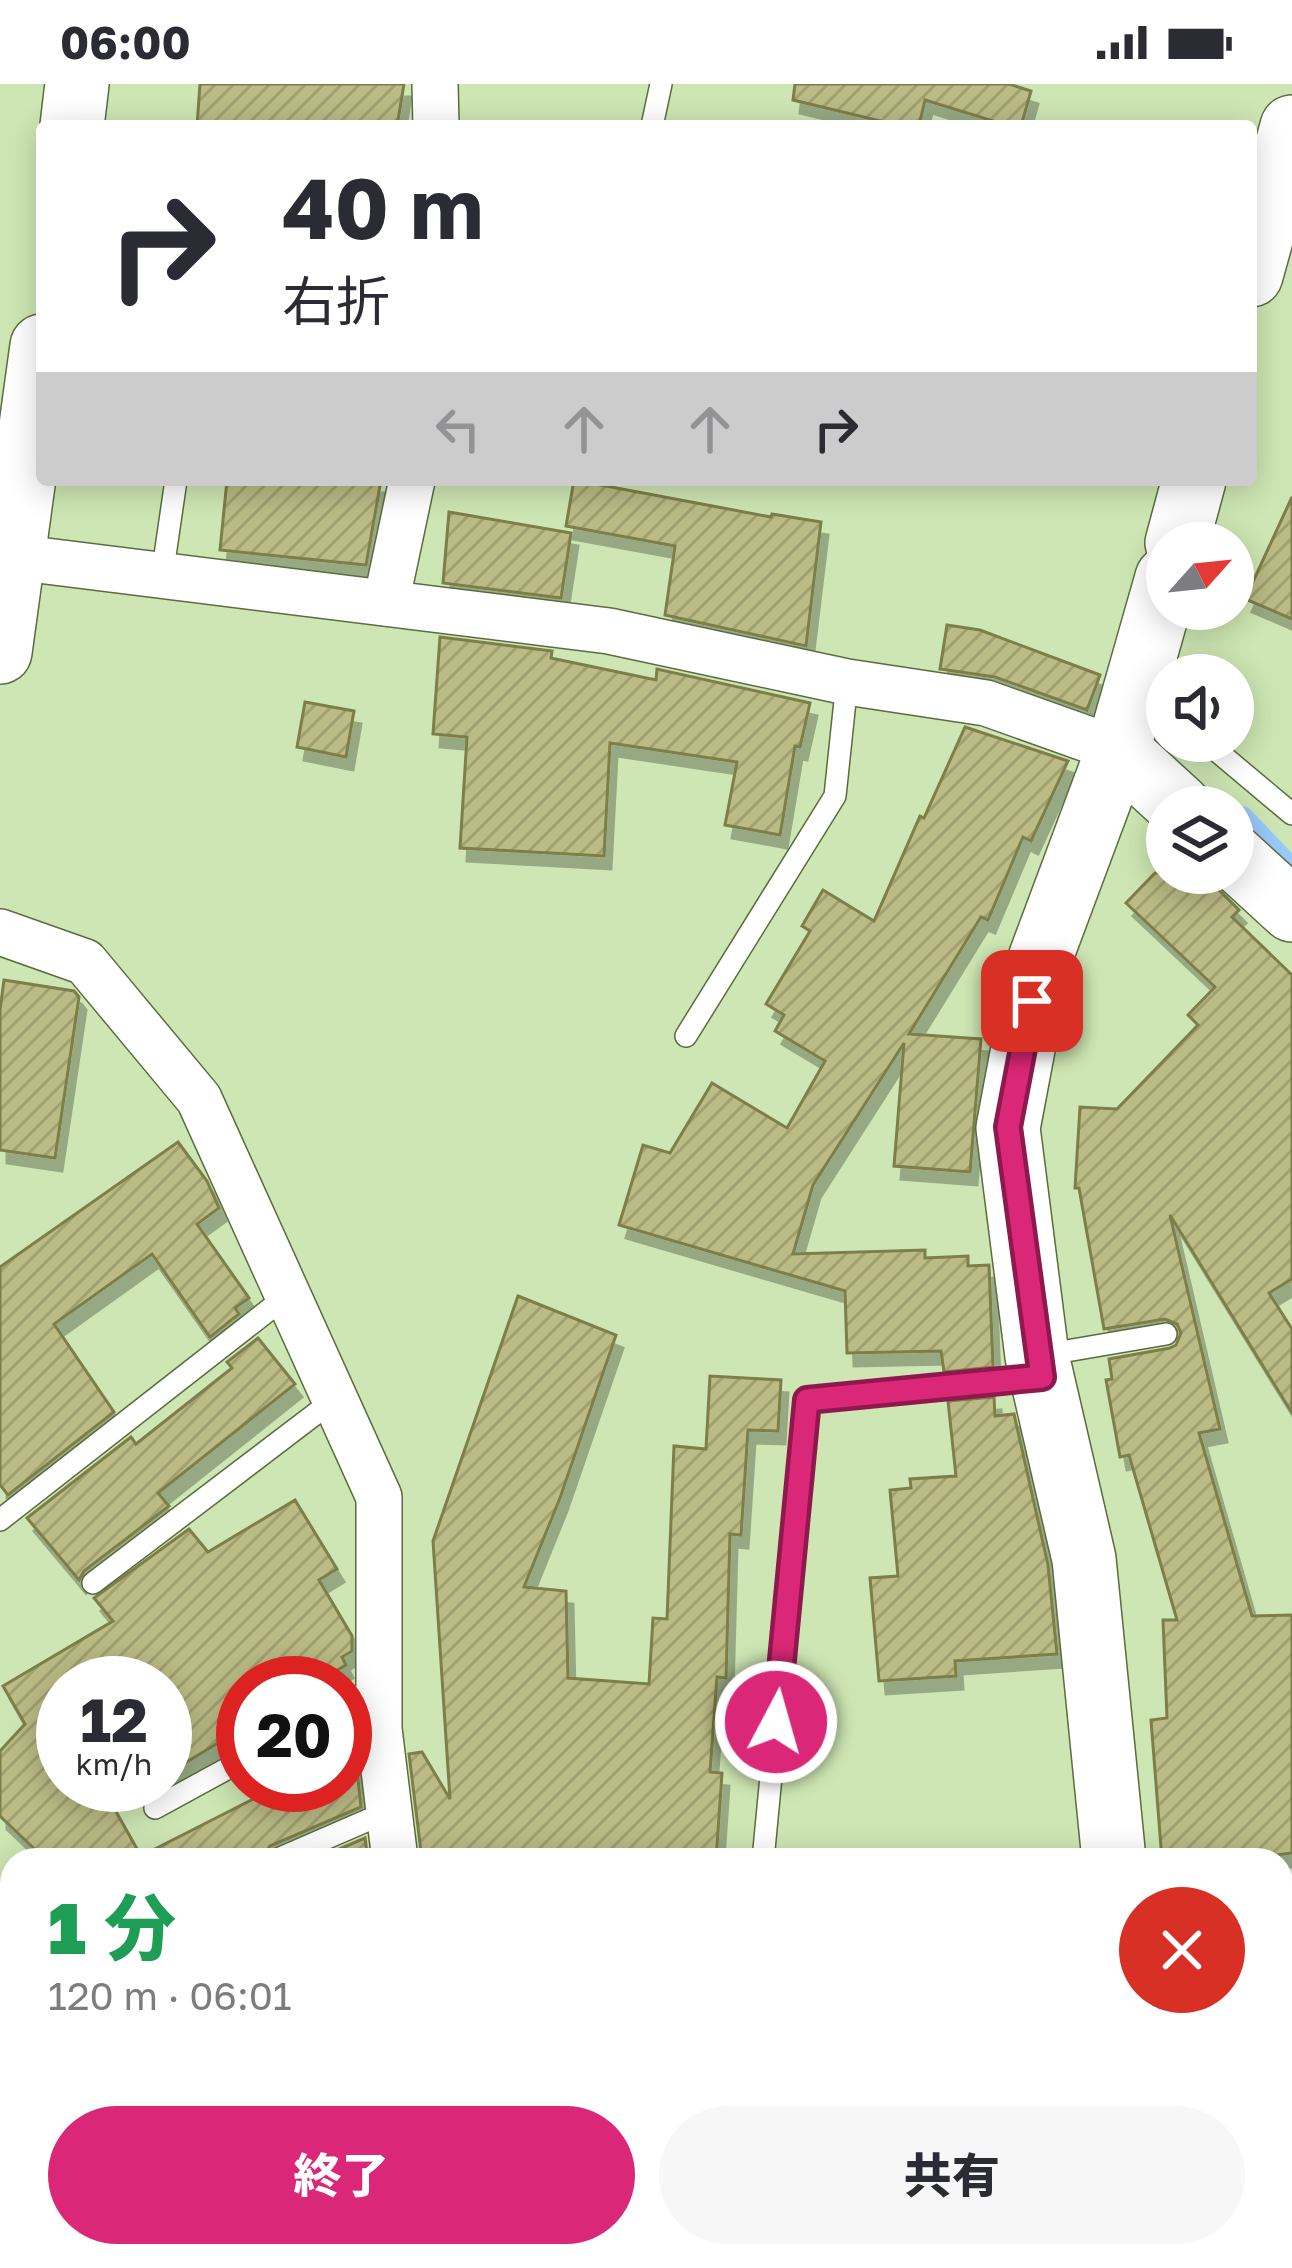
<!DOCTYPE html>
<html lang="ja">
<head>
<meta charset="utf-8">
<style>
	body { margin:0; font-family:"Golos Text","Noto Sans JP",sans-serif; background:#f7f7f7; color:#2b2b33; height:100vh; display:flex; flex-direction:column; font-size:45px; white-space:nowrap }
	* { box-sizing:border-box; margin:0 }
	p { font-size:39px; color:#7c7c81 }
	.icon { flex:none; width:66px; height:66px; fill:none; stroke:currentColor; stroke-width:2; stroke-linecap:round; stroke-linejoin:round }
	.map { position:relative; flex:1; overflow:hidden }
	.sheet { position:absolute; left:0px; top:1764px; width:1293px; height:420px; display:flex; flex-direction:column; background:#fff; border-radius:36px 36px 0 0; box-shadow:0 6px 30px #0003 }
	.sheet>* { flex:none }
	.top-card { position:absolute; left:36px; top:36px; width:1221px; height:366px; border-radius:12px; box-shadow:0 6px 30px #0003; background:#fff; color:#2b2b33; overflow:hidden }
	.needle { width:78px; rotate:63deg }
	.buttons { position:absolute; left:1146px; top:438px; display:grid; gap:24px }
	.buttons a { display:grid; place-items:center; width:108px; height:108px; border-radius:50%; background:#fff; box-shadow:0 6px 30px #0003; font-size:60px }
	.speed { position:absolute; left:36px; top:1572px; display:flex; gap:24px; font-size:60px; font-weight:700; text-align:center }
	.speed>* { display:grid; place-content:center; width:156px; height:156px; border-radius:50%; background:#fff; box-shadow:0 6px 30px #0003; line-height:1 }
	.speed small { font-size:30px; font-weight:400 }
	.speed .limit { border:18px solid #d22; background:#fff; color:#111 }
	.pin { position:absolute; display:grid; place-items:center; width:102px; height:102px; color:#fff; margin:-51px; border-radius:24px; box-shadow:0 6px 18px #0006 }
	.me { position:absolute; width:132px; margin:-66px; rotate:6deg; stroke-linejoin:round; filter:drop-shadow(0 0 9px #0008) }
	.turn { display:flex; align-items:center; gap:42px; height:252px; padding:0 48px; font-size:54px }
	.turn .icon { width:156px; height:156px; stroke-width:2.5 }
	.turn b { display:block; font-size:84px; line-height:102px }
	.lanes { display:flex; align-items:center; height:114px; padding:0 48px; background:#0003; justify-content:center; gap:60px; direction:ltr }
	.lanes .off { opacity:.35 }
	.round { display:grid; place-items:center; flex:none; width:126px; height:126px; border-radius:63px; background:#f7f7f7 }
	.overview { display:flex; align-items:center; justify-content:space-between; height:204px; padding:0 48px }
	h1 { font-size:72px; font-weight:800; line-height:90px; color:#1e9e55 }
	.button { display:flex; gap:24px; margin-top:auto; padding:24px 48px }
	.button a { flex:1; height:138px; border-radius:72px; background:#db2777; color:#fff; font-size:48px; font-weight:800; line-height:138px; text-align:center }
	.button a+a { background:#f7f7f7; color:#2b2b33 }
	.status { display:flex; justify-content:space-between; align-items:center; height:84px; padding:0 60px; background:#fff; direction:ltr }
	.status svg { height:33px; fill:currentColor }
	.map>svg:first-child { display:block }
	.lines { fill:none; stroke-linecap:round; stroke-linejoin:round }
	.stream { stroke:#97c9fa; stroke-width:15 }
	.building { fill:url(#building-hatch); stroke:#7e7e4a; stroke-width:3; filter:url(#shadow) }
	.lane-casing { stroke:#596d3f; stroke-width:24 }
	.street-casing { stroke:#596d3f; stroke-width:48 }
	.secondary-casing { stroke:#596d3f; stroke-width:66 }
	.lane { stroke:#fff; stroke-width:21 }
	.street { stroke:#fff; stroke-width:45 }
	.secondary { stroke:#fff; stroke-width:63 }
	.route-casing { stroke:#8e194d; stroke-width:30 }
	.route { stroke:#db2777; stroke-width:21 }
</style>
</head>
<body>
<div class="status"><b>06:00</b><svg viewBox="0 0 49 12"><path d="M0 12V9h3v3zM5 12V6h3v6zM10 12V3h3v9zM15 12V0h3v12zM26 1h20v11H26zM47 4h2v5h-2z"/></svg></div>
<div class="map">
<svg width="1292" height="2184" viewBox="0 0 1292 2184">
	<defs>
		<pattern id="building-hatch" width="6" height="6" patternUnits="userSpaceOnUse" patternTransform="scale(3)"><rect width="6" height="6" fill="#bbbb85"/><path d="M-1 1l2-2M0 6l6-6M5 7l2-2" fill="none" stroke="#a0a071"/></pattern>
		<filter id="shadow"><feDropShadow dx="7" dy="13" stdDeviation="0" flood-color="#0004"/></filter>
	</defs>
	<rect width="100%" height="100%" fill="#cee6b3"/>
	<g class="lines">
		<!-- stream -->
		<polyline class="stream" points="1244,730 1292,780"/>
	</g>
	<!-- building -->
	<g class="building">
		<polygon points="200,0 404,0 397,42 197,42"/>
		<polygon points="795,0 1009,0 1031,7 1021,42 1009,42 925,16 919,42 901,42 793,16"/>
		<polygon points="227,396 381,396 366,481 220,466"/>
		<polygon points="574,396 771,433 772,430 821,438 806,562 665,531 675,462 566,442"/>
		<polygon points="1292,413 1292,535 1245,515"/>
		<polygon points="449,428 571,449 561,514 443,499"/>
		<polygon points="947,541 980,546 1100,591 1087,626 995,593 940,585"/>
		<polygon points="440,553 552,567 551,574 656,596 657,585 810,619 800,663 795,662 780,751 725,741 737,678 610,659 604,772 460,764 467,653 433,650"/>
		<polygon points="305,618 354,627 346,673 297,663"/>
		<polygon points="965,643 1068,677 1031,757 1023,753 988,836 981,833 909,950 981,955 970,1088 894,1082 904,959 813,1101 793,1170 925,1166 925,1174 968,1172 968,1182 989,1181 993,1283 944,1288 941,1267 847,1269 845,1207 619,1141 643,1061 670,1069 712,999 787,1044 825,977 775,947 784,931 766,920 810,847 802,842 823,806 874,837 920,732 924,734"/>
		<polygon points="1155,789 1202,789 1239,826 1232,833 1292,891 1292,1195 1269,1209 1292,1245 1292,1329 1170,1131 1220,1345 1199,1349 1252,1532 1292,1531 1292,1769 1236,1776 1162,1776 1151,1636 1167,1634 1163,1536 1177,1536 1129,1371 1120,1373 1106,1296 1112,1295 1109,1275 1170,1264 1176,1261 1181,1249 1177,1240 1165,1235 1104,1245 1079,1104 1075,1104 1080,1023 1117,1025 1198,941 1188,931 1215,903 1126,819"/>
		<polygon points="4,896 74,907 79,913 55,1074 0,1066 0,926"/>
		<polygon points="178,1058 207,1097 219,1124 197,1140 249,1214 235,1224 239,1230 210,1253 152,1170 54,1240 114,1328 8,1411 0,1401 0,1183"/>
		<polygon points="518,1212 616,1251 560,1414 524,1503 566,1507 568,1594 649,1600 653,1534 667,1535 674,1362 706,1365 710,1292 781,1296 778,1347 748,1346 741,1451 730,1450 726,1594 717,1593 710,1688 722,1689 716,1776 422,1776 409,1670 422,1668 450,1715 433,1457"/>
		<polygon points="258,1254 295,1300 158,1409 169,1422 84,1487 79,1496 27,1434 131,1353 136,1360 232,1284 227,1278"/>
		<polygon points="994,1313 995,1332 1014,1330 1048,1481 1057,1570 955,1577 956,1592 879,1597 870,1494 898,1492 890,1406 911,1404 910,1395 956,1392 948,1317"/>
		<polygon points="295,1416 337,1485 319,1496 352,1552 352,1567 342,1573 346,1581 316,1599 243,1599 243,1644 165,1691 165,1599 63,1599 63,1701 101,1701 141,1772 281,1701 345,1701 345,1679 356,1677 361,1723 270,1762 261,1776 46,1776 0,1732 0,1667 25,1640 3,1602 113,1537 94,1514 189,1445 208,1468"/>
		<polygon points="365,1754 368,1776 314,1776"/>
	</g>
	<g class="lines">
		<!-- lane casing -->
		<g class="lane-casing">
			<g id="lane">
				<polyline points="652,42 661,0"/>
				<polyline points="162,492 176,396"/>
				<polyline points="1205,657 1292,730"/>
				<polyline points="686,952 835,712 847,598"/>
				<polyline points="1043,1271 1166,1250"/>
				<polyline points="0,1436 288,1211"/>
				<polyline points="93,1499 335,1315"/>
				<polyline points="345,1621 379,1602"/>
				<polyline points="155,1724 243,1676"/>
				<polyline points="276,1776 389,1727"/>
				<polyline points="763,1776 807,1316 1035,1294"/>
				<polyline points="108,2172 115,2184"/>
				<polyline points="256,2172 262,2184"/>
			</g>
		</g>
		<!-- street casing -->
		<g class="street-casing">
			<g id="street">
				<polyline points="435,0 436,42"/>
				<polyline points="14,473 609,547 847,598 986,619 1118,666"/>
				<polyline points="386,519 412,396"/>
				<polyline points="0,848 85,878 199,1015 379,1413 379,1645 395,1776"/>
				<polyline points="498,2172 503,2184"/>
				<polyline points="347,2184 367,2172"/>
			</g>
		</g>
		<!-- secondary casing -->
		<g class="secondary-casing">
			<g id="secondary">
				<polyline points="72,42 77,0"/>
				<polyline points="1251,191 1292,43"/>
				<polyline points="1177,459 1194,396"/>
				<polyline points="0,568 42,262"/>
				<polyline points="1118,666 1180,723"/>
				<polyline points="1233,772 1292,826"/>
				<polyline points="1114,1776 1084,1475 1037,1272 1008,1044 1040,875 1118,666 1167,494"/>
				<polyline points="1153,2172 1154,2184"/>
			</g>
		</g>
		<!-- lane -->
		<use href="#lane" class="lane"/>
		<!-- street -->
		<use href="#street" class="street"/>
		<!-- secondary -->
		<use href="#secondary" class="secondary"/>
	</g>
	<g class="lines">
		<!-- route casing -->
		<g class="route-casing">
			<polyline id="route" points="776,1638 807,1316 1042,1293 1008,1043 1032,917"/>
		</g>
		<!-- route -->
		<use href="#route" class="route"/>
	</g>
</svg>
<div class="buttons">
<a><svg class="needle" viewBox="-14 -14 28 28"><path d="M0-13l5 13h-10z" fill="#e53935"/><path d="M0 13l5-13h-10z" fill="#7c7c81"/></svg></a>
<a><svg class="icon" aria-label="sound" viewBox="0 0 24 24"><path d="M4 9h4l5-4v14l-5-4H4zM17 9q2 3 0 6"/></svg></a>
<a><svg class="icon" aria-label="layers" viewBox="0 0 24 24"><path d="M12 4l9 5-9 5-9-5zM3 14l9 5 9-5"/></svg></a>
</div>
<div class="speed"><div>12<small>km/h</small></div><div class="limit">20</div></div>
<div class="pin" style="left:1032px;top:917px;background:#d93025"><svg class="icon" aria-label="arrive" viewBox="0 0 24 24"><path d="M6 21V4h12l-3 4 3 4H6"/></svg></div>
<svg class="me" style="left:776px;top:1638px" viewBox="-20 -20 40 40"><circle r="17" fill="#db2777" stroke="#fff" stroke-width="3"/><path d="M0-11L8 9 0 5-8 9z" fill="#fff"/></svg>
<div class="top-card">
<div class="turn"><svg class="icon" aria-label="right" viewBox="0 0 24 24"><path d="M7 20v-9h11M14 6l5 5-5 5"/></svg><div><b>40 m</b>右折</div></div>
<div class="lanes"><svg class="icon off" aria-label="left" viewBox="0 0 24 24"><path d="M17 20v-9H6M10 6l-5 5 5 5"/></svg><svg class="icon off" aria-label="ahead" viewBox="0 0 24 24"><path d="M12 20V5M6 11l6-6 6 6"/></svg><svg class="icon off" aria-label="ahead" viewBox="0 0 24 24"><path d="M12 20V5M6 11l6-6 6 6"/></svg><svg class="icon" aria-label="right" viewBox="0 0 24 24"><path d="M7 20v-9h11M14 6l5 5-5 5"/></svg></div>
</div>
<section class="sheet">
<div class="overview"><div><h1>1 分</h1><p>120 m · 06:01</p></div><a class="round" style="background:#d93025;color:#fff"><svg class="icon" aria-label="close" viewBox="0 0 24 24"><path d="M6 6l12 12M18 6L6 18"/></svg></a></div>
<div class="button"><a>終了</a><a>共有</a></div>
</section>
</div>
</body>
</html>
